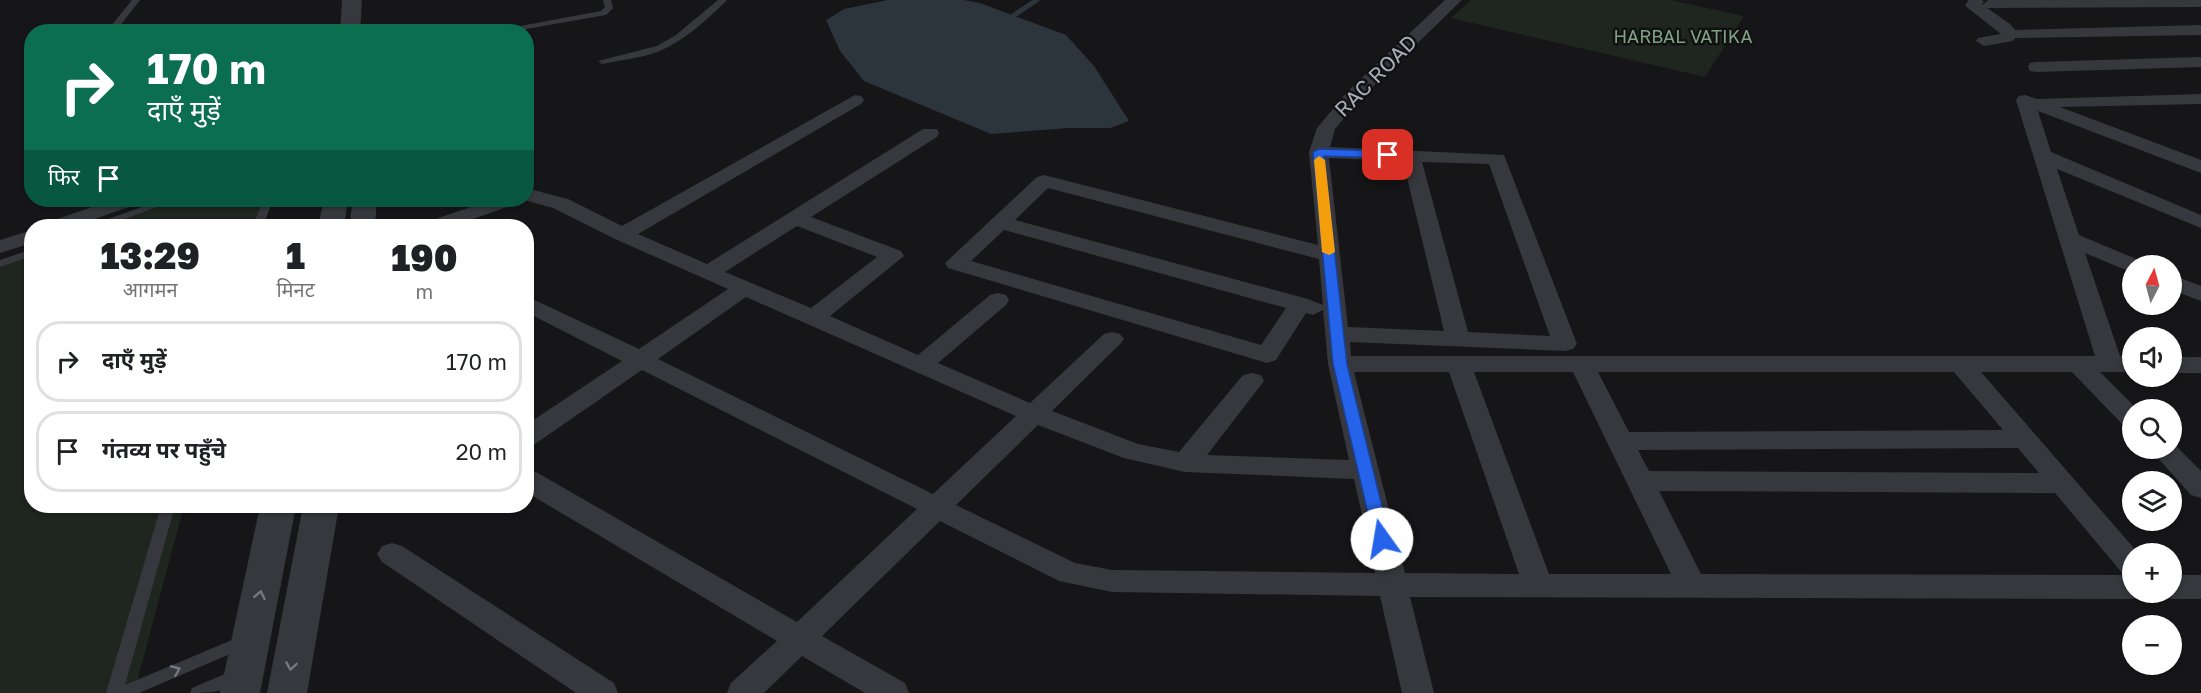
<!DOCTYPE html>
<html lang="hi">
<head>
<meta charset="utf-8">
<style>
	body { margin:0; font-family:"Golos Text","Noto Sans Devanagari",sans-serif; background:#f6f6f6; color:#202124; height:100vh; display:flex; flex-direction:column; font-size:22px; white-space:nowrap }
	* { box-sizing:border-box; margin:0 }
	p { font-size:20px; color:#757577 }
	.icon { flex:none; width:33px; height:33px; fill:none; stroke:currentColor; stroke-width:2; stroke-linecap:round; stroke-linejoin:round }
	.map { position:relative; flex:1; overflow:hidden }
	.panel { position:absolute; left:24px; top:219px; width:510px; height:294px; display:flex; flex-direction:column; background:#fff; border-radius:24px; box-shadow:0 2px 4px #0004 }
	.panel>* { flex:none }
	.guide { position:absolute; left:24px; top:24px; width:510px; height:183px; border-radius:24px; box-shadow:0 2px 4px #0004; background:#0b6e4f; color:#fff; overflow:hidden }
	.needle { width:39px; rotate:6deg }
	.tools { position:absolute; left:2122px; top:255px; display:grid; gap:12px }
	.tools a { display:grid; place-items:center; width:60px; height:60px; border-radius:50%; background:#fff; box-shadow:0 2px 4px #0004; font-size:30px }
	.pin { position:absolute; display:grid; place-items:center; width:51px; height:51px; color:#fff; margin:-26px; border-radius:12px; box-shadow:0 3px 9px #0006 }
	.me { position:absolute; width:66px; margin:-33px; rotate:347deg; stroke-linejoin:round; filter:drop-shadow(0 0 4px #0008) }
	.turn { display:flex; align-items:center; gap:21px; height:126px; padding:0 24px; font-size:27px }
	.turn .icon { width:78px; height:78px; stroke-width:2.5 }
	.turn b { display:block; font-size:42px; line-height:51px }
	.then { display:flex; align-items:center; height:57px; padding:0 24px; background:#0003; gap:12px; font-size:22px }
	.eta { display:flex; justify-content:space-evenly; align-items:center; height:102px; text-align:center }
	.eta b { font-size:36px; font-weight:800; line-height:42px }
	ul { padding:0; list-style:none }
	li { display:flex; align-items:center; gap:18px; height:81px; margin:0 12px 9px; padding:0 12px; border:3px solid #e0e0e0; border-radius:24px }
	li div { flex:1 }
	li b { display:block; font-size:22px }
	li em { font-style:normal }
	.map>svg:first-child { display:block }
	.green { fill:#1e261f }
	.water { fill:#2c353c }
	.lines { fill:none; stroke-linecap:round; stroke-linejoin:round }
	.stream { stroke:#2c353c; stroke-width:5 }
	.service { fill:#37383d; fill-rule:evenodd }
	.minor { fill:#37383d; fill-rule:evenodd }
	.tertiary { fill:#37383d; fill-rule:evenodd }
	.oneway { stroke:#757881 }
	.route { fill:#2563eb; stroke:#184099; stroke-width:1.5 }
	.slow { fill:#f59e0b }
	.labels { text-anchor:middle; stroke-width:5; stroke-linejoin:round; paint-order:stroke }
	.far-park-label { font-size:18px; fill:#7fa381; stroke:#111113 }
	.street-label { font-size:21px; fill:#a8adb8; stroke:#111113 }
</style>
</head>
<body>
<div class="map">
<svg width="2201" height="693" viewBox="0 0 2201 693">
	<rect width="100%" height="100%" fill="#161618"/>
	<!-- green -->
	<g class="green">
		<polygon points="1471,0 1670,0 1744,16 1705,77 1451,18"/>
		<polygon points="171,200 266,200 259,226 98,226"/>
		<polygon points="31,251 32,506 184,506 134,693 0,693 0,263"/>
	</g>
	<!-- water -->
	<polygon class="water" points="888,0 964,0 980,3 1066,35 1094,66 1129,121 1110,128 1069,128 991,134 864,81 840,51 826,20 844,9"/>
	<g class="lines">
		<!-- stream -->
		<polyline class="stream" points="1014,15 1037,0"/>
		<!-- service -->
		<g class="service">
			<polygon points="132,0 140,0 115,32 106,32"/>
			<polygon points="603,0 611,0 613,8 606,15 509,32 488,32 601,11 605,7"/>
			<path d="M718,0h9c-20,20 -46,44 -73,53 -17,6 -35,7 -52,11l-4,-3 59,-15 19,-11z"/>
			<polygon points="162,200 175,200 106,226 93,226 94,224"/>
			<polygon points="263,200 273,200 263,226 253,226"/>
			<polygon points="32,249 32,256 0,267 0,260"/>
			<polygon points="161,506 175,506 125,685 239,637 245,635 251,637 253,641 251,645 139,693 106,693"/>
			<path d="M237,669l6,2 2,5c-8,16 -40,17 -55,17l2,-5z"/>
		</g>
		<!-- minor -->
		<g class="minor">
			<path d="M1445,0h17l-102,99 -25,30 -5,18 174,8 73,189 -4,5 -8,2 -215,-9 1,14h744l-79,-256 3,-4 6,-1 12,4 164,-5v10l-141,3 141,53v13l-163,-62 13,41 150,63v13l-144,-59 22,66 62,26 3,5h-11v7l-48,-20 35,103h13v16h-33l38,38h-5v19l-9,-3 -52,-54h-91l158,182h-6v38h12l-1,3 -11,4 -723,-2 24,96h-32l-22,-97 -268,-4 -53,-11 -119,-60 -118,115 83,47 4,10h-44l-63,-37 -38,37h-37l4,-10 46,-42 -251,-149v-22l10,2 261,150 120,-113 -275,-139 -107,74 -9,3v-22l96,-64 -96,-49v-16l113,53 89,-60 -113,-50 -62,-31 -29,-8h2v-12l42,11 54,27 233,-131 6,1 3,4 -3,4 -223,130 69,30 216,-135h14l2,4 -2,4 -126,80 90,34 3,5 -74,60 88,39 72,-60 8,-2 8,2 3,5 -3,5 -68,58 92,40 74,-69 8,-2 8,2 4,5 -4,5 -68,67 86,33 41,8 64,-77 9,-2 9,2 3,6 -57,74 142,5 -21,-96 -5,-54 -10,5 -7,-2 -30,47 -9,3 -319,-95 -3,-5 92,-86 7,-2 274,70 -9,-93 8,-24 31,-37zM1329,158l74,3 41,170 -96,-4zM1422,162l67,2 61,172 -82,-4zM1048,188l271,71 4,46 -15,-6 -293,-79zM797,226l80,31 -66,51 -86,-36zM1004,230l282,78 -25,37 -290,-84zM746,297l270,119 -83,78 -275,-135zM1354,372h95l70,202 -114,-1zM1474,372h99l98,202h-122zM1598,372h356l49,58 -374,2zM1038,425l86,33 61,14 169,7 21,94 -263,-3 -37,-7 -119,-58zM2018,448l21,25 -390,-2 -11,-21zM1659,491l396,2 68,81 4,1 -426,-1z"/>
			<polygon points="1969,0 1982,0 1984,2 1982,4 1983,5 1988,0 2201,0 2201,7 1987,8 2010,24 2015,30 2201,25 2201,35 2015,38 2013,41 1984,46 1976,41 1978,38 2001,34 1968,8 1965,5"/>
			<polygon points="2201,57 2201,67 2036,72 2030,71 2028,67 2030,63 2036,62"/>
			<polygon points="112,200 140,200 137,204 75,226 46,226 49,222"/>
			<polygon points="491,200 519,200 516,204 453,226 424,226 427,222"/>
			<polygon points="32,230 32,243 0,253 0,240"/>
			<polygon points="2172,275 2201,286 2201,301 2172,290"/>
			<rect x="2172" y="357" width="29" height="16"/>
			<polygon points="2172,442 2201,471 2201,498 2191,495 2149,448 2172,448"/>
			<polygon points="392,543 402,546 614,683 618,693 576,693 382,562 377,554 382,546"/>
			<polygon points="2172,575 2201,575 2201,599 2172,599 2161,595 2160,592 2172,592"/>
		</g>
		<!-- tertiary -->
		<g class="tertiary">
			<polygon points="342,0 362,0 360,32 340,32"/>
			<polygon points="324,200 348,200 344,226 318,226"/>
			<polygon points="353,200 377,200 375,226 349,226"/>
			<polygon points="260,506 296,506 260,693 220,693"/>
			<polygon points="303,506 339,506 307,693 267,693"/>
		</g>
	</g>
	<!-- one-way arrows -->
	<defs><path id="oneway-chevron" d="M-2-3.5L2.5 0L-2 3.5" fill="none" stroke-width="1.6" stroke-linecap="round" stroke-linejoin="round" transform="scale(1.5)"/></defs>
	<g class="oneway">
		<use href="#oneway-chevron" transform="translate(260 595) rotate(-78)"/>
		<use href="#oneway-chevron" transform="translate(291 666) rotate(99)"/>
		<use href="#oneway-chevron" transform="translate(176 670) rotate(-23)"/>
	</g>
	<!-- route -->
	<polygon class="route" points="1319,149 1388,151 1393,155 1388,158 1324,156 1347,364 1390,539 1388,544 1376,544 1374,539 1333,364 1313,152"/>
	<!-- slow -->
	<polygon class="slow" points="1319,156 1325,160 1335,252 1329,255 1322,252 1314,160"/>
	<g class="labels">
		<!-- far-park labels -->
		<g class="far-park-label">
			<text x="1683" y="43">HARBAL VATIKA</text>
		</g>
		<!-- street labels -->
		<g class="street-label">
			<text transform="translate(1376 76) rotate(-45)" y="7">RAC ROAD</text>
		</g>
	</g>
</svg>
<div class="tools">
<a><svg class="needle" viewBox="-14 -14 28 28"><path d="M0-13l5 13h-10z" fill="#e53935"/><path d="M0 13l5-13h-10z" fill="#757577"/></svg></a>
<a><svg class="icon" aria-label="sound" viewBox="0 0 24 24"><path d="M4 9h4l5-4v14l-5-4H4zM17 9q2 3 0 6"/></svg></a>
<a><svg class="icon" aria-label="search" viewBox="0 0 24 24"><circle cx="10" cy="10" r="6"/><path d="M15 15l6 6"/></svg></a>
<a><svg class="icon" aria-label="layers" viewBox="0 0 24 24"><path d="M12 4l9 5-9 5-9-5zM3 14l9 5 9-5"/></svg></a>
<a>+</a>
<a>−</a>
</div>
<div class="pin" style="left:1388px;top:155px;background:#d93025"><svg class="icon" aria-label="arrive" viewBox="0 0 24 24"><path d="M6 21V4h12l-3 4 3 4H6"/></svg></div>
<svg class="me" style="left:1382px;top:539px" viewBox="-20 -20 40 40"><circle r="19" fill="#fff"/><path d="M0-13L10 11 0 6-10 11z" fill="#2563eb"/></svg>
<div class="guide">
<div class="turn"><svg class="icon" aria-label="right" viewBox="0 0 24 24"><path d="M7 20v-9h11M14 6l5 5-5 5"/></svg><div><b>170 m</b>दाएँ मुड़ें</div></div>
<div class="then">फिर<svg class="icon" aria-label="arrive" viewBox="0 0 24 24"><path d="M6 21V4h12l-3 4 3 4H6"/></svg></div>
</div>
<section class="panel">
<div class="eta">
<div><b>13:29</b><p>आगमन</p></div>
<div><b>1</b><p>मिनट</p></div>
<div><b>190</b><p>m</p></div>
</div>
<ul>
<li><svg class="icon" aria-label="right" viewBox="0 0 24 24"><path d="M7 20v-9h11M14 6l5 5-5 5"/></svg><div><b>दाएँ मुड़ें</b></div><em>170 m</em></li>
<li><svg class="icon" aria-label="arrive" viewBox="0 0 24 24"><path d="M6 21V4h12l-3 4 3 4H6"/></svg><div><b>गंतव्य पर पहुँचे</b></div><em>20 m</em></li>
</ul>
</section>
</div>
</body>
</html>
